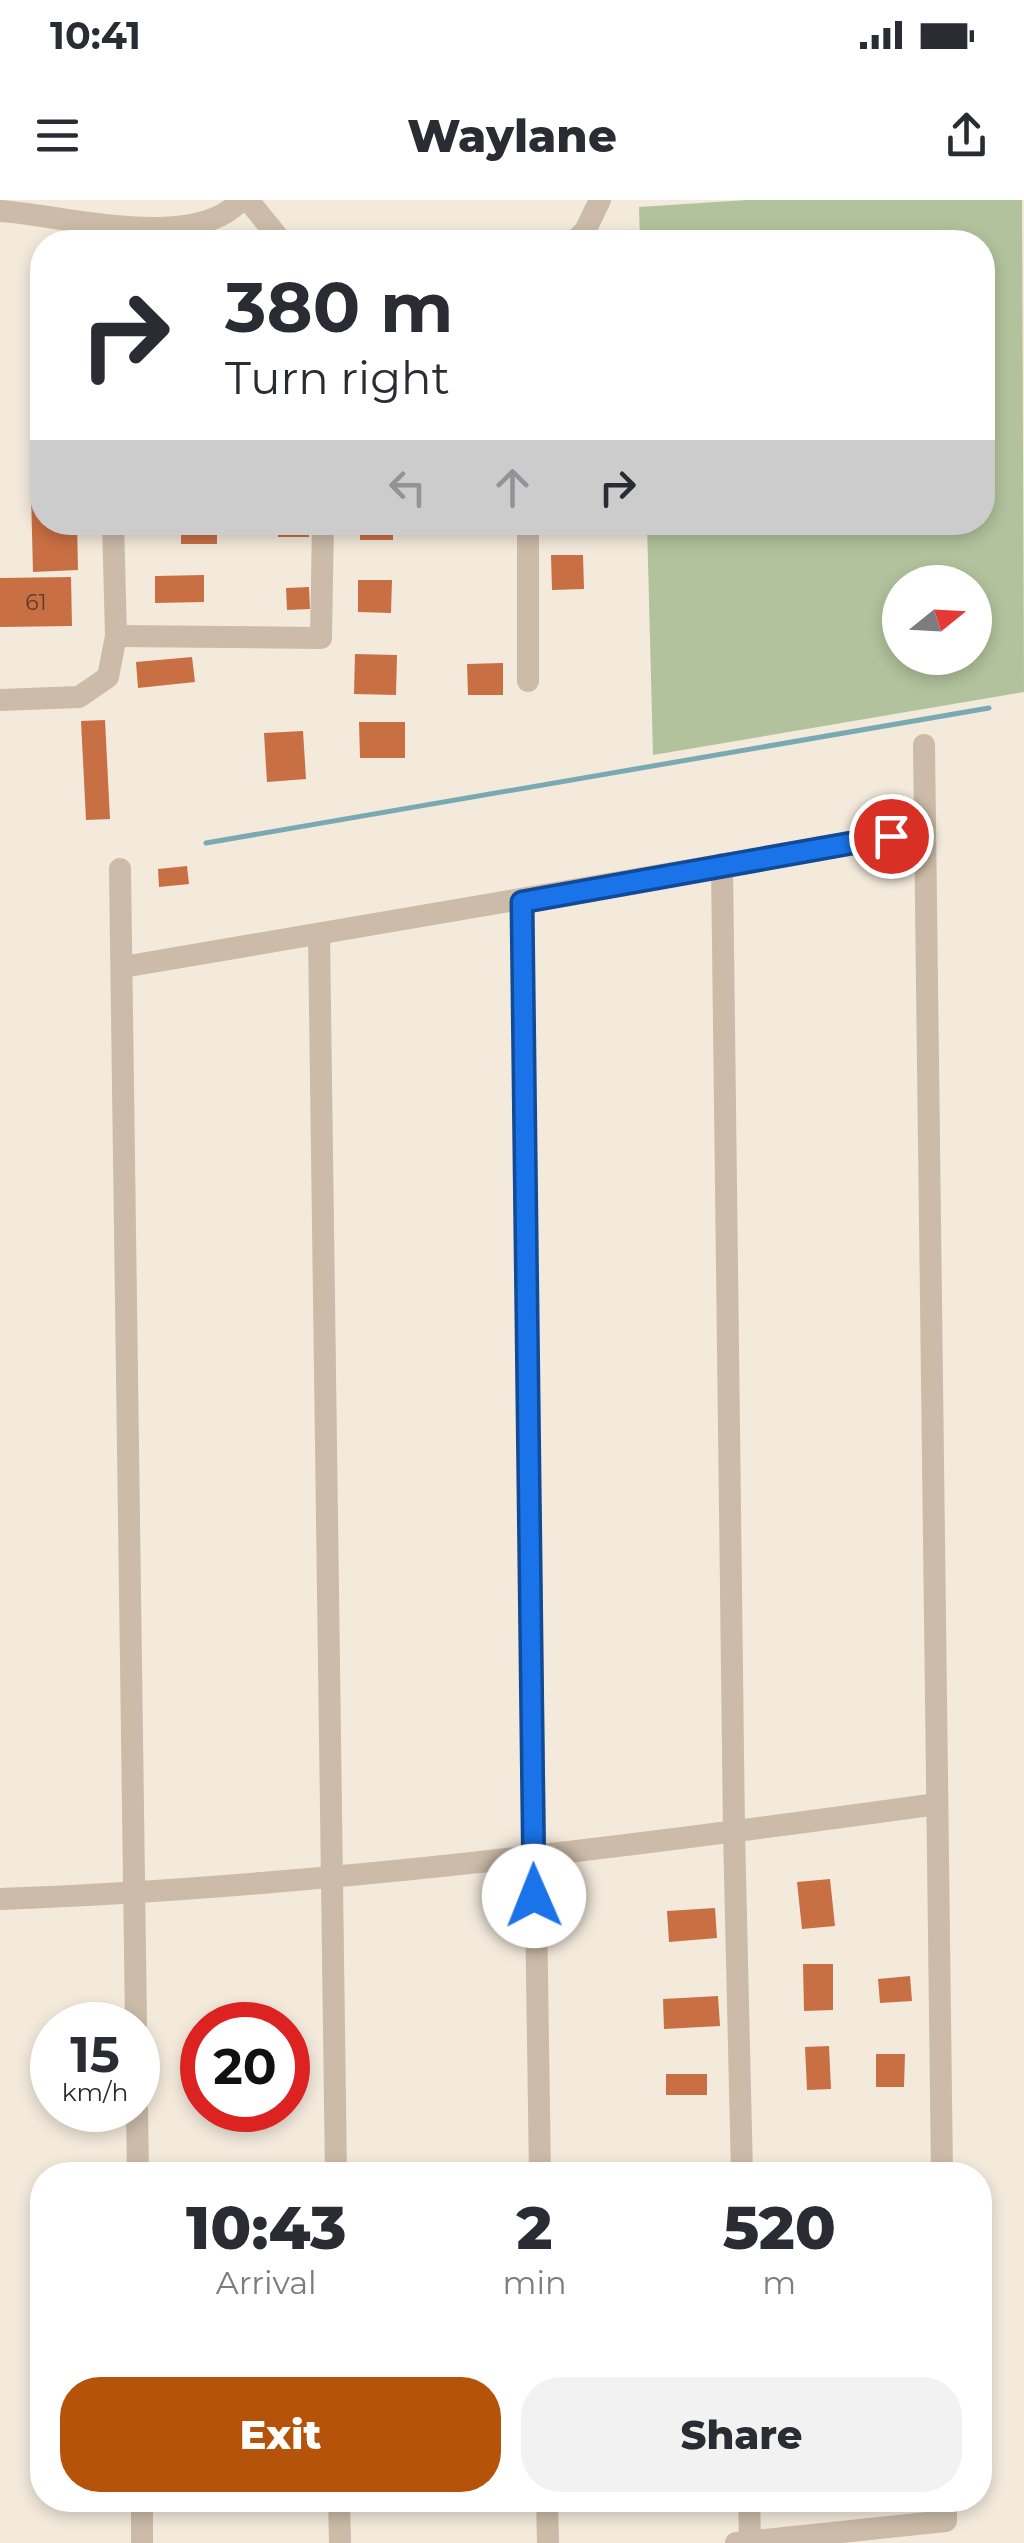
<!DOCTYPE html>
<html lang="en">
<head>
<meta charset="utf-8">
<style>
	body { margin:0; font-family:Montserrat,sans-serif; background:#f2f2f3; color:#2b2b33; height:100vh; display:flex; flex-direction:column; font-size:38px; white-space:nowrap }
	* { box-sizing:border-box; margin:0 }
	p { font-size:32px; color:#7c7c81 }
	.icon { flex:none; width:55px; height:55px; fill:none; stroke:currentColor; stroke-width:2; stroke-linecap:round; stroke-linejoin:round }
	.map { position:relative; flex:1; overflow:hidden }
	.details { position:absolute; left:30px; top:1962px; width:962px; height:350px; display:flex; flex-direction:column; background:#fff; border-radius:40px; box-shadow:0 5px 15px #0003 }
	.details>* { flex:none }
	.hud { position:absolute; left:30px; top:30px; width:965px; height:305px; border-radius:40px; box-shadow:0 5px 15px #0003; background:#fff; color:#2b2b33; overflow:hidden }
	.needle { width:65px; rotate:72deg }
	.buttons { position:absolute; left:882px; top:365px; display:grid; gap:20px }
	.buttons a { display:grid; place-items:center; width:110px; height:110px; border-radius:50%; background:#fff; box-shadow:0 5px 15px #0003; font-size:50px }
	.speed { position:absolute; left:30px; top:1802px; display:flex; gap:20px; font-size:50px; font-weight:700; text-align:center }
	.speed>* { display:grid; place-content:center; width:130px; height:130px; border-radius:50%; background:#fff; box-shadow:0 5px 15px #0003; line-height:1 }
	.speed small { font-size:25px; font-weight:400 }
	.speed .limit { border:15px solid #d22; background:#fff; color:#111 }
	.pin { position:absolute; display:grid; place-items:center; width:85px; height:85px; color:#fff; margin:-42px; border:5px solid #fff; border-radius:50%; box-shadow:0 2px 10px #0007 }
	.me { position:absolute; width:110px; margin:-55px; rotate:359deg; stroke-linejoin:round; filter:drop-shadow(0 0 8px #0008) }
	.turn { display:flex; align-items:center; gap:35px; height:210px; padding:0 30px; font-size:45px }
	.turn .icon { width:130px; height:130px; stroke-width:2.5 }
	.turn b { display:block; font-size:70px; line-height:85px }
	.lanes { display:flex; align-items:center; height:95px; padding:0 30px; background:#0003; justify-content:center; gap:50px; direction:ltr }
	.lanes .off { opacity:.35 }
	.eta { display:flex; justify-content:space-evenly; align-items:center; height:170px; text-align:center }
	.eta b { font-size:60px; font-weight:800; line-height:70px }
	.button { display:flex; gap:20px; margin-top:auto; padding:20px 30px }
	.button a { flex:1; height:115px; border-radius:40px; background:#b45309; color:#fff; font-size:40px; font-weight:800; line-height:115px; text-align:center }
	.button a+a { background:#f2f2f3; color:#2b2b33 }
	.status { display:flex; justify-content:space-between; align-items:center; height:70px; padding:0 50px; background:#fff; direction:ltr }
	.status svg { height:28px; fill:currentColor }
	header { display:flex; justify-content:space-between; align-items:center; height:130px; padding:0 30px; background:#fff; font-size:45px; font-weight:800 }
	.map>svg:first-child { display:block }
	.green { fill:#b2c29c; fill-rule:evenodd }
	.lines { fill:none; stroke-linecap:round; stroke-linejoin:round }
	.stream { stroke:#7aaab1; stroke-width:5 }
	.building { fill:#c96f44 }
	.minor { stroke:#cbbba8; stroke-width:22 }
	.route-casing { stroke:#114b97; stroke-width:25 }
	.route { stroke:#1a73e8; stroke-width:18 }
	.labels { text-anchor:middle; stroke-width:8; stroke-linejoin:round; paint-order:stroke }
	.number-label { font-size:22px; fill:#5c3e2f }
</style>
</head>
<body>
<div class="status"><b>10:41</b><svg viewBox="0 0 49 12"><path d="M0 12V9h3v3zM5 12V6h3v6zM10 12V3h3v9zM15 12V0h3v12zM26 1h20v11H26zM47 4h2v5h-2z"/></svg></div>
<header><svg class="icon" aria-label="menu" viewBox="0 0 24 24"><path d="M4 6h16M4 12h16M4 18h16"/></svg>Waylane<svg class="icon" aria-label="share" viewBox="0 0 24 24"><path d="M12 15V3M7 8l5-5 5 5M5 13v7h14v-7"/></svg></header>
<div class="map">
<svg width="1024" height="2343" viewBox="0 0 1024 2343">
	<rect width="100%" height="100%" fill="#f3eadc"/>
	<!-- green -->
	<path class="green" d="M747,0h275l2,492 -371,63 -6,-232 335,-1v-280h-342l-1,-35zM900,382h75v76h-75z"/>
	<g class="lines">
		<!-- stream -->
		<polyline class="stream" points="206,643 989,508"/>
	</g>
	<!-- building -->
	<g class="building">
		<polygon points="31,293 42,293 42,322 77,322 78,370 33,372"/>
		<rect x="181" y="322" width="36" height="22"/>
		<rect x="278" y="322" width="31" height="15"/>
		<rect x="360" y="322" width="33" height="18"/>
		<polygon points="439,322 491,322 492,335 439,334"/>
		<polygon points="551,355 583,355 584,389 552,390"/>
		<polygon points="204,375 204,402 155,403 155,376"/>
		<polygon points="71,377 72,426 0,427 0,378"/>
		<polygon points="358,380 392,380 391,413 358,412"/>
		<polygon points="309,387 310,409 287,410 286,388"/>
		<polygon points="355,454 397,455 396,495 354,494"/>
		<polygon points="192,457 195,482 138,488 136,462"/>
		<polygon points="503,463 503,495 468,495 467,464"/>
		<polygon points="105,520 110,619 86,620 81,521"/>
		<polygon points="359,522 405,522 405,558 360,558"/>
		<polygon points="303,531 306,579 267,582 264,533"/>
		<polygon points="187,666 189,684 159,687 158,669"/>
		<polygon points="830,1679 835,1726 802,1729 797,1682"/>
		<polygon points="715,1708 717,1738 669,1742 667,1711"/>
		<polygon points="803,1764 833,1764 833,1810 804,1811"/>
		<polygon points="910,1776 912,1801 880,1803 878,1779"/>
		<polygon points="718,1796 720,1826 664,1829 663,1799"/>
		<polygon points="829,1846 831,1889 807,1890 805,1847"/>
		<polygon points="876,1854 905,1854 904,1887 876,1887"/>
		<rect x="666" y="1874" width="41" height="21"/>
	</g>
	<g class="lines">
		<!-- minor -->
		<g class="minor">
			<polyline points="248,0 282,42"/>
			<path d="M0,11c62,4 195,42 241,-11"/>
			<polyline points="573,42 585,31 600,0"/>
			<polyline points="528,322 528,481"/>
			<polyline points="116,436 321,438 323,322"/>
			<polyline points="0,500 79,497 108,477 116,436 113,322"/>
			<polyline points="924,545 942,1975"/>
			<polyline points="722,664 734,1632 742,1975"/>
			<polyline points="120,669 136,1825"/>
			<polyline points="521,702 540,1975"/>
			<polyline points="319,734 336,1975"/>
			<polyline points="123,767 925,630"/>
			<path d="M0,1699c314,-12 626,-52 937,-95"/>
			<polyline points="137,1910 138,1975"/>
			<polyline points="142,2300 142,2343"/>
			<polyline points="339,2300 340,2343"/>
			<polyline points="547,2300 548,2343"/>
			<polyline points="749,2300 750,2341"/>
			<polyline points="736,2343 946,2321 946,2300"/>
		</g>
	</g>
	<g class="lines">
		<!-- route casing -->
		<g class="route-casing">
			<polyline id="route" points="534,1696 522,702 891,636"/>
		</g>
		<!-- route -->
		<use href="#route" class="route"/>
	</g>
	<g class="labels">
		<!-- number labels -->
		<g class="number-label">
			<text x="36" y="410">61</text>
		</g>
	</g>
</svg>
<div class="buttons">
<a><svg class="needle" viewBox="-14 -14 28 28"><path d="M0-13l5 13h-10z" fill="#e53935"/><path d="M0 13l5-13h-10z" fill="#7c7c81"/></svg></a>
</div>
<div class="speed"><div>15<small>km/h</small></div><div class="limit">20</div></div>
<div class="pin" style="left:891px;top:636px;background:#d93025"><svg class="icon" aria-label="arrive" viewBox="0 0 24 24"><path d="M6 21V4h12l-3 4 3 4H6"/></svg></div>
<svg class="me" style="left:534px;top:1696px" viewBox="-20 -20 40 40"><circle r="19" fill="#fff"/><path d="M0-13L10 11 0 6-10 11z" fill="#1a73e8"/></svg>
<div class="hud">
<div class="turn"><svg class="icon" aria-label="right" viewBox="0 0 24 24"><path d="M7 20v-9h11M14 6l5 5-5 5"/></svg><div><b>380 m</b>Turn right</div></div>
<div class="lanes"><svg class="icon off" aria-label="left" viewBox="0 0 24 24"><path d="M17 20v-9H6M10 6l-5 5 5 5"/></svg><svg class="icon off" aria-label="ahead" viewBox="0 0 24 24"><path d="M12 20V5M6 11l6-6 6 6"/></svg><svg class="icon" aria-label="right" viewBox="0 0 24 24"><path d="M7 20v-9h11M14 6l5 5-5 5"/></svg></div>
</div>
<section class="details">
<div class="eta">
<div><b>10:43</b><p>Arrival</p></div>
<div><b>2</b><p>min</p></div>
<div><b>520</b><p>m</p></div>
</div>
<div class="button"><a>Exit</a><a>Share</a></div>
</section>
</div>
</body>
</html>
